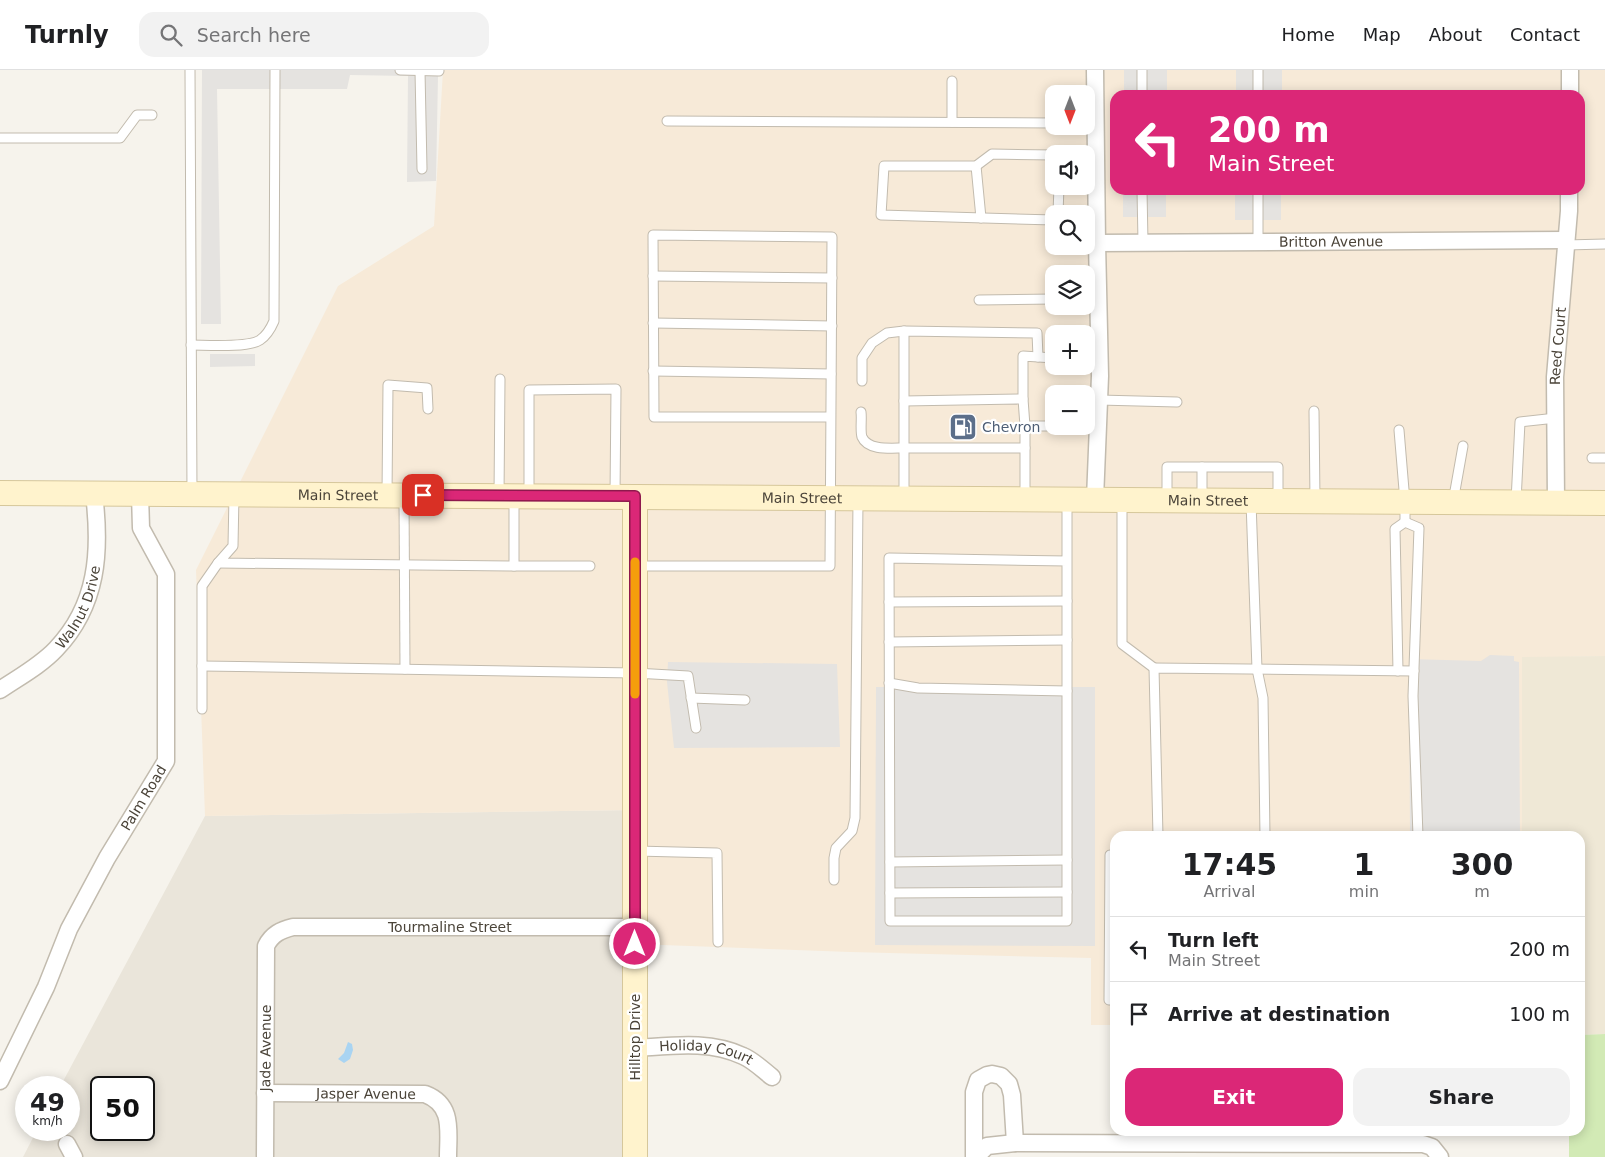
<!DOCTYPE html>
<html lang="en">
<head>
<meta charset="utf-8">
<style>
	body { margin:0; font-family:"DejaVu Sans",sans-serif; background:#f2f2f2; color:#202124; height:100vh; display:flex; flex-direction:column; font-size:19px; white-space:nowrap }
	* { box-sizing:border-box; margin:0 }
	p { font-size:16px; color:#757577 }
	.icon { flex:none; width:28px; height:28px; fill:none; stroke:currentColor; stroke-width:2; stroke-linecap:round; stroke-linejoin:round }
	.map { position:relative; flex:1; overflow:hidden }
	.side { position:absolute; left:1110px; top:761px; width:475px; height:305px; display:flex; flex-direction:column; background:#fff; border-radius:15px; box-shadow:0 2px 12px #0003 }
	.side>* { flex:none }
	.hud { position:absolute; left:1110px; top:20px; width:475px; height:105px; border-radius:15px; box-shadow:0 2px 12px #0003; background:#db2777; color:#fff; overflow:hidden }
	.needle { width:32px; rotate:180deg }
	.tools { position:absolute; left:1045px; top:15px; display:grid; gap:10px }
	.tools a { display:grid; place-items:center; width:50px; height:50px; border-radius:10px; background:#fff; box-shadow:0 2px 12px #0003; font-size:25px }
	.speed { position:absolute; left:15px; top:1006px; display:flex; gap:10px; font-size:25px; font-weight:700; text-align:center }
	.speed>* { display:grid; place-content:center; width:65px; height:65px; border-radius:50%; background:#fff; box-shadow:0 2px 12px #0003; line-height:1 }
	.speed small { font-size:12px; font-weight:400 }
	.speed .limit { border:2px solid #111; border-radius:8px; background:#fff; color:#111 }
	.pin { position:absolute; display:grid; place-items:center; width:42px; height:42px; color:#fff; margin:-21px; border-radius:10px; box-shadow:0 2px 8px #0006 }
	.me { position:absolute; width:55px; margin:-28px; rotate:0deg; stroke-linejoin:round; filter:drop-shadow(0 0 4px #0008) }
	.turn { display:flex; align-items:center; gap:18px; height:105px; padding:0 15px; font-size:22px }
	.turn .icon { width:65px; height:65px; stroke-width:2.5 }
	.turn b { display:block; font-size:35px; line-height:42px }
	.eta { display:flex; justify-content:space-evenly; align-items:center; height:85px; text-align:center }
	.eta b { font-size:30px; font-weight:700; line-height:35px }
	.primary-button { display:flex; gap:10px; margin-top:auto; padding:10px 15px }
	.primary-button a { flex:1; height:58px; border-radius:15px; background:#db2777; color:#fff; font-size:20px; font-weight:700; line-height:58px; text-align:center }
	.primary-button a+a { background:#f2f2f2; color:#202124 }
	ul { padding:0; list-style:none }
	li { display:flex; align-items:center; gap:15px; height:65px; padding:0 15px; border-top:1px solid #e0e0e0 }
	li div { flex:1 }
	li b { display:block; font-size:19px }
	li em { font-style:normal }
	header { display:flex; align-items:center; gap:30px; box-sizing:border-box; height:70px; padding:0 25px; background:#fff; border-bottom:1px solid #e0e0e0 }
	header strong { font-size:24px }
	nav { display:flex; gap:28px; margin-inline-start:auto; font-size:18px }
	.search { width:350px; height:45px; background:#f2f2f2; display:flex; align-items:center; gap:12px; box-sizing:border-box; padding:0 18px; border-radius:15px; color:#757577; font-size:19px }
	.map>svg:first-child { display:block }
	.residential { fill:#eae5da; fill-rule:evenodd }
	.commercial { fill:#f7ead8; fill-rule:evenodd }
	.education { fill:#efe8d6 }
	.green { fill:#d2eab5 }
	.parking { fill:#e5e3e0 }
	.water { fill:#a9d4f2 }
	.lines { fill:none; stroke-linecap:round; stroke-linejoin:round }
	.lane-casing { stroke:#c2bbae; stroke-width:11 }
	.street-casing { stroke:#c2bbae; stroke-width:19 }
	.secondary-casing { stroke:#d6c79b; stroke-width:26 }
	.lane { stroke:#fff; stroke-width:9 }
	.street { stroke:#fff; stroke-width:16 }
	.secondary { stroke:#fff3cd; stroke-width:24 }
	.route-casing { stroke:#8e194d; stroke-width:12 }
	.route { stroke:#db2777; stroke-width:9 }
	.slow { stroke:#f59e0b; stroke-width:9 }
	.labels { text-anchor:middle; stroke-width:4.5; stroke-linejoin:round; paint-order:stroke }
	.street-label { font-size:14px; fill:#4b4439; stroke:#fff }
	.service-label { font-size:14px; fill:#4e5e75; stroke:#fff; text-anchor:start }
</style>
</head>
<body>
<header>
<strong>Turnly</strong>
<div class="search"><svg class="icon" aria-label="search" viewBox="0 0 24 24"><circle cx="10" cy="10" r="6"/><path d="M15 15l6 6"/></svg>Search here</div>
<nav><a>Home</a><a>Map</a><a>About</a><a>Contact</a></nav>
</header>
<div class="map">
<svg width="1605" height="1087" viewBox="0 0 1605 1087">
	<rect width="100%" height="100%" fill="#f6f3ec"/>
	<!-- residential -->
	<path class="residential" d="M635,740l-9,347h-603l14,-27h32v-42l-9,-1 145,-271zM101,1018h43v42h-43z"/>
	<!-- commercial -->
	<path class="commercial" d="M443,0h1162v586l-83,2v178h-407v189h-24v-67l-241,-6 -215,-8 -1,-134 -429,6 -9,-246 142,-284 96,-60zM1054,24h32v32h-32zM1115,25h465v95h-465zM1054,84h32v32h-32zM1054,144h32v32h-32zM1054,204h32v32h-32zM1054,264h32v32h-32zM1054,324h32v32h-32z"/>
	<!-- education -->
	<polygon class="education" points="1605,586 1605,964 1580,965 1580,766 1522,766 1522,587"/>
	<!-- green -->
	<polygon class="green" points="1605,964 1605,1087 1569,1087 1569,1061 1580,1061 1580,965"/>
	<!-- parking -->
	<g class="parking">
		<polygon points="202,0 442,0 442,5 438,6 436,111 407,112 408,6 350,5 347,19 217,19 221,254 201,254"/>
		<rect x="1124" y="0" width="43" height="25"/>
		<rect x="1236" y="0" width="46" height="25"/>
		<rect x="1123" y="120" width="43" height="27"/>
		<rect x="1235" y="120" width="46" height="30"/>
		<polygon points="210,284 255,284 255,296 210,297"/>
		<polygon points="1490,585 1514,586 1514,591 1519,592 1520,766 1410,766 1409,589 1481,591"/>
		<polygon points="668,592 837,594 840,677 674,678 667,612"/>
		<polygon points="876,617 1095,617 1095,876 875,875"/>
	</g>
	<!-- water -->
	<polygon class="water" points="348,972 352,974 353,980 350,989 344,993 338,989 344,983"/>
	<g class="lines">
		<!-- lane casing -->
		<g class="lane-casing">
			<g id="lane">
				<polyline points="190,0 192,424"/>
				<polyline points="400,0 439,1"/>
				<polyline points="1142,0 1142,25"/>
				<polyline points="420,1 422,99"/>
				<polyline points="1258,25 1258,0"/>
				<polyline points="667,51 1054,53"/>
				<polyline points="952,52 952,11"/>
				<polyline points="0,68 120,68 137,45 152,45"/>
				<polyline points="1054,85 992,84 976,96 884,96 881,145 1054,150"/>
				<polyline points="976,96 981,148"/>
				<polyline points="1142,120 1143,172"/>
				<polyline points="1058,144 1059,116"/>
				<polyline points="1258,172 1258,120"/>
				<polyline points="1566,175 1605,174"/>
				<polyline points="653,206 832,208"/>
				<polyline points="979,230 1054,229"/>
				<polyline points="653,253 832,256"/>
				<path d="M191,275c15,0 57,3 69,-5 6,-4 11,-12 14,-19l1,-251"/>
				<polyline points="1086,290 1100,290"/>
				<polyline points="653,301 831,304"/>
				<polyline points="862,311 862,288 872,273 887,263 904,261"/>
				<polyline points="1023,329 1023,286 1054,288"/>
				<polyline points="1099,330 1177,332"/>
				<polyline points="904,331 1023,329 1025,356"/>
				<polyline points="1314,341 1315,431"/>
				<path d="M861,342c1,7 -1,19 1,25 6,14 30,11 42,11v-117l133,2 1,24"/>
				<polyline points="1399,360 1405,432 1405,452"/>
				<polyline points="1592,388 1605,388"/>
				<polyline points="529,424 529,320 616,319 615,426"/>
				<polyline points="234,425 233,476 218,493 514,496"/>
				<polyline points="387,425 388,315 427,318 428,339"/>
				<polyline points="499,426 500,309"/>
				<polyline points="514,426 514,496 590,496"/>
				<polyline points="404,427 405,599"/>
				<polyline points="904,427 904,378 1025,378"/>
				<polyline points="1025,427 1025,356 1054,356"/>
				<polyline points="1202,429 1202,397"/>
				<polyline points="1167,430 1167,397 1278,397 1278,430"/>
				<polyline points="1516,431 1520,352 1556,348"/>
				<polyline points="1067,432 1067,851 890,851 889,488 1067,491"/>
				<polyline points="1122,432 1122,574 1154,598"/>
				<polyline points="1251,432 1257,599 1263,628 1265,766"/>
				<polyline points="1453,432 1463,376"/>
				<polyline points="1405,452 1419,458 1413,626 1418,766"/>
				<polyline points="635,496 830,496 832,167 653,165 654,347 830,347"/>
				<polyline points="889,532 1067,531"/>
				<polyline points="889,572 1067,570"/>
				<polyline points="202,596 635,603 688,606 696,658"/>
				<polyline points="1398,601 1395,459 1405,452"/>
				<polyline points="889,613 918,618 1067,621"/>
				<polyline points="691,628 745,630"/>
				<polyline points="202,639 202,516 218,493"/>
				<polyline points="1158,766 1154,598 1414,601"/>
				<polyline points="636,781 717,783 718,872"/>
				<polyline points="1115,785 1110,785 1109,930 1115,930"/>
				<polyline points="890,792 1067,790"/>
				<polyline points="834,810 834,788 836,778 852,761 855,748 858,430"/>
				<polyline points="890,823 1067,822"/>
			</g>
		</g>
		<!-- street casing -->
		<g class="street-casing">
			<g id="street">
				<polyline points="1570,25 1570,0"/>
				<path id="s1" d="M1097,173l469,-3"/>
				<polyline points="1095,429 1100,306 1097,173 1095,0"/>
				<path id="s2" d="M1556,432l-1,-125 14,-166v-21"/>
				<path id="s3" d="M0,620c19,-13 40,-24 56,-41 42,-44 45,-98 38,-155"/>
				<path id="s4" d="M635,978c36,-2 74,-8 108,8 10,4 20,14 29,21"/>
				<path id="s5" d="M0,1011l46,-94 23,-58 38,-71 59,-97v-187l-25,-46 -1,-34"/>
				<path id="s6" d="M265,1023l160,1c29,11 23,37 23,63"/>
				<polyline points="67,1074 74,1087"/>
				<path id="s7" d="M265,1087l1,-211c6,-12 15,-16 27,-19h342"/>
				<polyline points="974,1087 974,1022 978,1010 987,1005 992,1004 1001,1006 1009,1014 1012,1025 1015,1073"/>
				<polyline points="976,1087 987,1076 1015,1073 1423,1074 1432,1077 1440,1087"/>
			</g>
		</g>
		<!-- secondary casing -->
		<g class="secondary-casing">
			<g id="secondary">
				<path id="s8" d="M0,423l1605,10"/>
				<polyline points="635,427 635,1087"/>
			</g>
		</g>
		<!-- lane -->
		<use href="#lane" class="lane"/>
		<!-- street -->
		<use href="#street" class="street"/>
		<!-- secondary -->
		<use href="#secondary" class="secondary"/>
	</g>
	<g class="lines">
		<!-- route casing -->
		<g class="route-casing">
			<polyline id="route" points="423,425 635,426 635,874"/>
		</g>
		<!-- route -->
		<use href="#route" class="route"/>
		<!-- slow -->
		<polyline class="slow" points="635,492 635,624"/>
	</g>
	<!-- icons -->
	<defs>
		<g id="fuel-square" transform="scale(1.4375)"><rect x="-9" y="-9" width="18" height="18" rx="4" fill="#5c6f8a" stroke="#fff"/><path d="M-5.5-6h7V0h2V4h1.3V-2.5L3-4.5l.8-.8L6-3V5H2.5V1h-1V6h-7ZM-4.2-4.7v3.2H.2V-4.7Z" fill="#fff"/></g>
	</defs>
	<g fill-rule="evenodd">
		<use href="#fuel-square" x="963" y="357"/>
	</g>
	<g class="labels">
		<!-- street labels -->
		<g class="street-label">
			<text dy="5" stroke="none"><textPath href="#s1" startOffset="234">Britton Avenue</textPath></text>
			<text dy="5" stroke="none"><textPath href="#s2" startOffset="156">Reed Court</textPath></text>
			<text dy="5" stroke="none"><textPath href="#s8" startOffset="338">Main Street</textPath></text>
			<text dy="5" stroke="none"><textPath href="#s8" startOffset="802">Main Street</textPath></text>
			<text dy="5" stroke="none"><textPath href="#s8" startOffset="1208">Main Street</textPath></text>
			<text dy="5" stroke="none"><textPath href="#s3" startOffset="118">Walnut Drive</textPath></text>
			<text dy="5" stroke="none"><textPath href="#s5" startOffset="318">Palm Road</textPath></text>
			<text dy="5" stroke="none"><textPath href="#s7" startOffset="402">Tourmaline Street</textPath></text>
			<text transform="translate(635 967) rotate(-90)" y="5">Hilltop Drive</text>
			<text dy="5" stroke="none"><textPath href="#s7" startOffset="109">Jade Avenue</textPath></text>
			<text dy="5" stroke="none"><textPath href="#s4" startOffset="72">Holiday Court</textPath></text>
			<text dy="5" stroke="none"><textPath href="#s6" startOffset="101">Jasper Avenue</textPath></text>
		</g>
		<!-- service labels -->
		<g class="service-label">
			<text x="982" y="362">Chevron</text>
		</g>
	</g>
</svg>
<div class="tools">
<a><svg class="needle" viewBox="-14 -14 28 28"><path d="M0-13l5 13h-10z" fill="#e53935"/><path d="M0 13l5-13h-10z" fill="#757577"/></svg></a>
<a><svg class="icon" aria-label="sound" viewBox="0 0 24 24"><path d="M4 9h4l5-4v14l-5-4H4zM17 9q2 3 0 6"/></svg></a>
<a><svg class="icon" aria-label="search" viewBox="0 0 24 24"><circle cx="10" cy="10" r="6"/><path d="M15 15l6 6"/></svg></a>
<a><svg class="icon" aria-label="layers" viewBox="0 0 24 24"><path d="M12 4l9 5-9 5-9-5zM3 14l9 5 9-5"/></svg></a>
<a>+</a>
<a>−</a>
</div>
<div class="speed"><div>49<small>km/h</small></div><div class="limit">50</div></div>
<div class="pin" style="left:423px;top:425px;background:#d93025"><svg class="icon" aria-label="arrive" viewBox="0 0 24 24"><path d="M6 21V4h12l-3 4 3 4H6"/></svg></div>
<svg class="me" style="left:635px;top:874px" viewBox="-20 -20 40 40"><circle r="17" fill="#db2777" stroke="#fff" stroke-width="3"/><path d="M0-11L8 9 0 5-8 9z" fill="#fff"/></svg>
<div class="hud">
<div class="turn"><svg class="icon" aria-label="left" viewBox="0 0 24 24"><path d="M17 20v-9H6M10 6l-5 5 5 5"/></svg><div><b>200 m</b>Main Street</div></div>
</div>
<section class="side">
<div class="eta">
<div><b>17:45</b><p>Arrival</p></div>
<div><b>1</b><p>min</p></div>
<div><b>300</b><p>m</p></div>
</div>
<ul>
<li><svg class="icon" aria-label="left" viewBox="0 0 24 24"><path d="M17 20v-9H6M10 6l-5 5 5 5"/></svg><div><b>Turn left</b><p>Main Street</p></div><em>200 m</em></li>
<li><svg class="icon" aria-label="arrive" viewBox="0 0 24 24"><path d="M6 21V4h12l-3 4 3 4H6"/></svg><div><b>Arrive at destination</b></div><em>100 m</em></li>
</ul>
<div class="primary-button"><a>Exit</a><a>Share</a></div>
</section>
</div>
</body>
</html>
